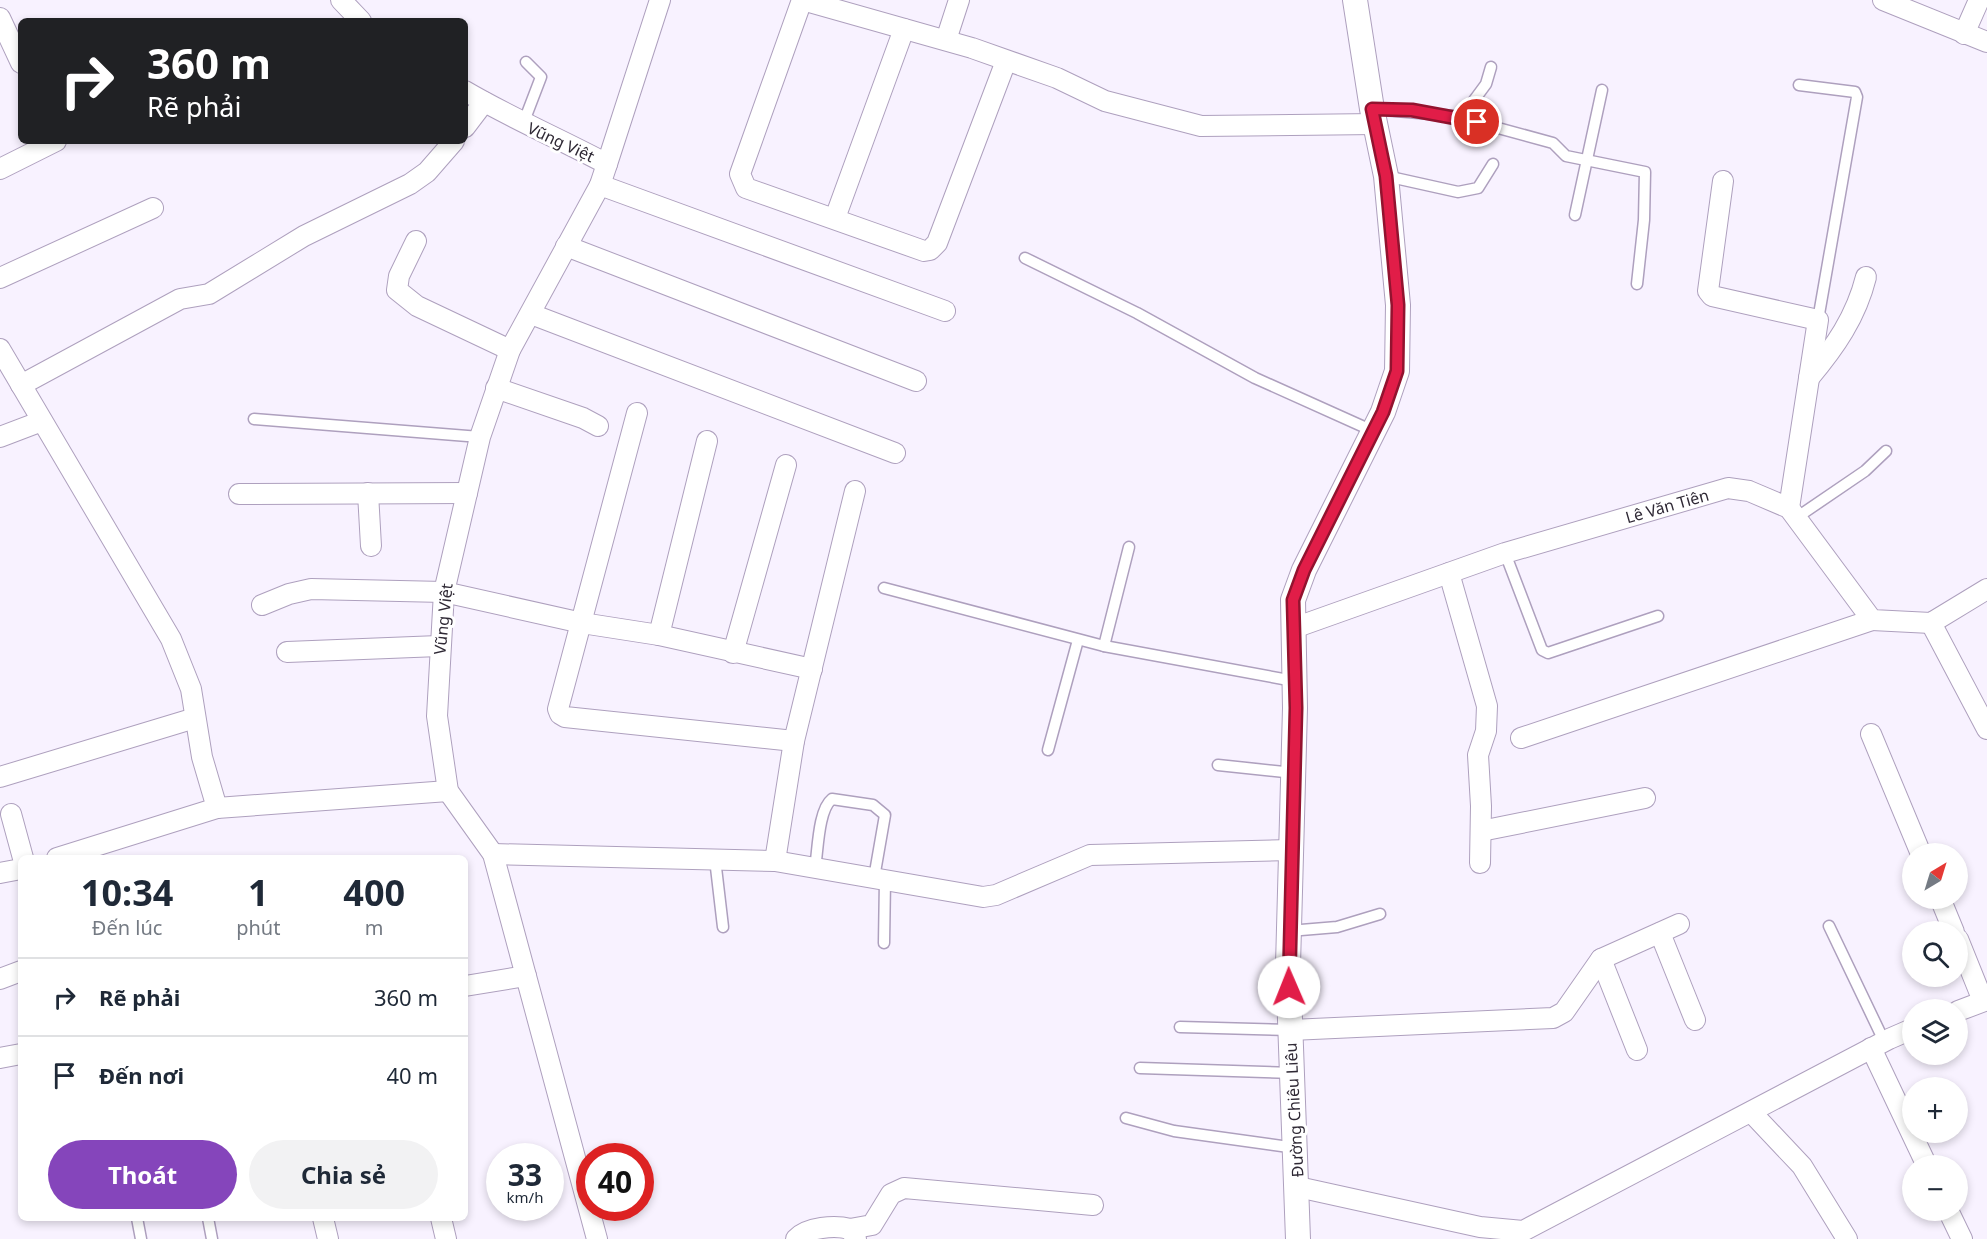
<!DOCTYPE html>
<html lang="vi">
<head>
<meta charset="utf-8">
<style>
	body { margin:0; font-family:"Noto Sans",sans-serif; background:#f2f2f3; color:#1f2937; height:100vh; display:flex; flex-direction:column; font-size:22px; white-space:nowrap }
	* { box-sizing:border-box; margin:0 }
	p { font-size:20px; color:#747a83 }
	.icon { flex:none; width:33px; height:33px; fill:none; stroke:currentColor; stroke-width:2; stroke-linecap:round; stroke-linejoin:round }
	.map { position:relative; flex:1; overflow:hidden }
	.sheet { position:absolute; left:18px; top:855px; width:450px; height:366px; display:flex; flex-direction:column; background:#fff; border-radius:9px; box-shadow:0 3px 9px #0003 }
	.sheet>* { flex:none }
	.guide { position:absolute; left:18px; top:18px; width:450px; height:126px; border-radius:9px; box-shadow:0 3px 9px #0003; background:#202124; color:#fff; overflow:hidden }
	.needle { width:39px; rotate:38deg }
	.buttons { position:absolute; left:1902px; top:843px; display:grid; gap:12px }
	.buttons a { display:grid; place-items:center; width:66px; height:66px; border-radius:50%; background:#fff; box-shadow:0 3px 9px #0003; font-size:30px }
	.speed { position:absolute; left:486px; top:1143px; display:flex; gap:12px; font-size:30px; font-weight:700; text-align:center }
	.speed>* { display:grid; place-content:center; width:78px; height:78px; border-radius:50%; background:#fff; box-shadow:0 3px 9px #0003; line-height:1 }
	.speed small { font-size:15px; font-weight:400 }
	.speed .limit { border:9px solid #d22; background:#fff; color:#111 }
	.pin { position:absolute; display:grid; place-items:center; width:51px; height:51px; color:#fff; margin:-26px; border:3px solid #fff; border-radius:50%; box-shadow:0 2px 6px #0007 }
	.me { position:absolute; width:66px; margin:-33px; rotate:359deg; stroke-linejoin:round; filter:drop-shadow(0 0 4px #0008) }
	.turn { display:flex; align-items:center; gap:21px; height:126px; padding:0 30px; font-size:27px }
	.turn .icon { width:78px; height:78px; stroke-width:2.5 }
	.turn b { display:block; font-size:42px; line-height:51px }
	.eta { display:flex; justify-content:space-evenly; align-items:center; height:102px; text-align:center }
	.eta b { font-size:36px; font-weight:700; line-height:42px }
	.cta { display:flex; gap:12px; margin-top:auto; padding:12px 30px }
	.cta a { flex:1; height:69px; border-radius:36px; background:#8545bb; color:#fff; font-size:24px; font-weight:700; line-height:69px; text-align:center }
	.cta a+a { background:#f2f2f3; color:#1f2937 }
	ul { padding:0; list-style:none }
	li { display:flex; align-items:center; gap:18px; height:78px; padding:0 30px; border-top:2px solid #e0e1e3 }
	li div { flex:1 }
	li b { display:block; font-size:22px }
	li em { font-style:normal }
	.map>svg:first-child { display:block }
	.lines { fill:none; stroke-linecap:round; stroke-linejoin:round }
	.service-casing { stroke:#aea0be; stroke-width:13 }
	.minor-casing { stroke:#aea0be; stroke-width:22 }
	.tertiary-casing { stroke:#aea0be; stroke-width:26 }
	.service { stroke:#fff; stroke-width:10 }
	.minor { stroke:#fff; stroke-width:20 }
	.tertiary { stroke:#fff; stroke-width:24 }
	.route-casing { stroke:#92132f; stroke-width:15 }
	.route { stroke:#e11d48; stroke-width:10 }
	.labels { text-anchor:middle; stroke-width:6; stroke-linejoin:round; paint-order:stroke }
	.street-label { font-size:16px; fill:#2f2935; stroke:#fff }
</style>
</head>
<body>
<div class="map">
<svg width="1987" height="1239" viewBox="0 0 1987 1239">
	<rect width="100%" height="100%" fill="#f8f2ff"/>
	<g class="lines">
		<!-- service casing -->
		<g class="service-casing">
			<g id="service">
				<polyline points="1799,85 1855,92 1857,97 1818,320"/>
				<polyline points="1372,109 1454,116 1553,143 1566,156 1645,172 1644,220 1637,284"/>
				<polyline points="1461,118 1486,84 1491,67"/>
				<polyline points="523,124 541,77 526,62"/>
				<polyline points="1386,176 1458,192 1478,188 1493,164"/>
				<polyline points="1575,215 1602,90"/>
				<polyline points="1025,258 1137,313 1255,378 1373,431"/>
				<polyline points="254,419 480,437"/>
				<polyline points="1796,518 1865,471 1886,451"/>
				<polyline points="1505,553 1542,650 1548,653 1658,616"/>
				<polyline points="884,588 1104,646 1294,681"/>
				<polyline points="1104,646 1129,547"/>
				<polyline points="1048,750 1078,640"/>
				<polyline points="1218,765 1294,773"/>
				<polyline points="715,859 723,927"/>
				<path d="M815,868c3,-17 3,-58 17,-69l41,6 12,10 -11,63"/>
				<polyline points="1829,926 1884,1041"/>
				<polyline points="1289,931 1337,927 1380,914"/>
				<polyline points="884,943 885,880"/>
				<polyline points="1180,1027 1290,1030"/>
				<polyline points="1140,1068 1293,1073"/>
				<polyline points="1126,1118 1174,1131 1296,1148"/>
				<polyline points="137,1218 141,1239"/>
				<polyline points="208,1218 212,1239"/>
			</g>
		</g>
		<!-- minor casing -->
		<g class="minor-casing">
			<g id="minor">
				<polyline points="341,0 361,21"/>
				<polyline points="802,0 740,174 746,188 924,251 930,250 937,243 1006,61"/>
				<polyline points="802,0 972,48 1057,78 1105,101 1201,126 1376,124"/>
				<polyline points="1883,0 1987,42"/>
				<polyline points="0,18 21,63"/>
				<polyline points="1964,34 1979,0"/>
				<polyline points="946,40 959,0"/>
				<path d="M465,91c46,27 95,48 142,73l-7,21 -90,165 -30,87 -36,155 -7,124 11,75 45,63 104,385"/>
				<polyline points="465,127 484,102"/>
				<polyline points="607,164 660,0"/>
				<polyline points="0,169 56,141"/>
				<polyline points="1723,181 1708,291 1712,296 1818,320 1789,508"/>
				<polyline points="600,185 945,311"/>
				<polyline points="835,218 904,29"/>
				<polyline points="416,241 399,276 397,290 417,306 510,350"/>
				<polyline points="566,246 916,381"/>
				<polyline points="0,278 153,208"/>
				<polyline points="531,314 895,453"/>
				<polyline points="0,349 171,639 191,689 202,757 217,808 57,858"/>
				<path d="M1809,378c26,-31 47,-61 57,-101"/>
				<polyline points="21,385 180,299 209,294 304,236 410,184 427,172 454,141"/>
				<polyline points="496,388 583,418 598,426"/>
				<polyline points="637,413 558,709 560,714 565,717 794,741"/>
				<polyline points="0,437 42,421"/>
				<polyline points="368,493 371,546"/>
				<polyline points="239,494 467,493"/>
				<polyline points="1449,573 1487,706 1486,731 1478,755 1481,806 1480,863"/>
				<polyline points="262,605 289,594 311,589 444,592 582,623 659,635 812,669"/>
				<polyline points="1931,623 1987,729"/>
				<polyline points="1294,628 1505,553 1728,488 1749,491 1789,508 1872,620 1931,623 1987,589"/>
				<polyline points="659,635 707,441"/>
				<polyline points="287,652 439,646"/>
				<polyline points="733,653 786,465"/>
				<polyline points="1871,734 1921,854"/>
				<polyline points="1521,738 1872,620"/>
				<polyline points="0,777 195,718"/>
				<polyline points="217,808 448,791"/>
				<polyline points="11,814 23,858"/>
				<polyline points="1481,831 1645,798"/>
				<polyline points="493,854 775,861 983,897 996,895 1090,855 1291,850"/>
				<polyline points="775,861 794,741 855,491"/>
				<polyline points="0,873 21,869"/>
				<polyline points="1940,898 1954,932"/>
				<polyline points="1660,933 1695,1020"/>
				<polyline points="1958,939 1983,1001"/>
				<polyline points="1601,959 1637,1050"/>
				<polyline points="0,979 21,971"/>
				<polyline points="465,986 526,976"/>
				<polyline points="1958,1011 1987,1000"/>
				<polyline points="1291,1030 1553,1018 1564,1012 1601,959 1679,924"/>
				<polyline points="1871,1048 1927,1166"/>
				<polyline points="0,1058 21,1054"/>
				<polyline points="1751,1112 1802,1166 1847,1239"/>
				<polyline points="1298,1187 1480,1227 1523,1231 1889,1039 1912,1029"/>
				<polyline points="1948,1210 1962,1239"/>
				<polyline points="323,1218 328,1239"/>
				<polyline points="441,1218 446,1239"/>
				<polyline points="850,1229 872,1225 891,1194 904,1188 1093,1205"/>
				<path d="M796,1239c11,-12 39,-14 54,-10l6,10"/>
			</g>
		</g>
		<!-- tertiary casing -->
		<g class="tertiary-casing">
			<polyline id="tertiary" points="1298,1239 1288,965 1295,708 1293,600 1304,570 1383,412 1397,371 1398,305 1386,176 1372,109 1355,0"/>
		</g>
		<!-- service -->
		<use href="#service" class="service"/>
		<!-- minor -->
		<use href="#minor" class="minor"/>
		<!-- tertiary -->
		<use href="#tertiary" class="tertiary"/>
	</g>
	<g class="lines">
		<!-- route casing -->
		<g class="route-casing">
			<polyline id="route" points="1289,987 1296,708 1293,600 1304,570 1383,412 1397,371 1398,305 1386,176 1372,109 1412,110 1477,122"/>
		</g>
		<!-- route -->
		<use href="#route" class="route"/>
	</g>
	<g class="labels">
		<!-- street labels -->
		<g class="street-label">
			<text transform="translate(561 142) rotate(25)" y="6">Vũng Việt</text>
			<text transform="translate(1667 506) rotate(-16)" y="6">Lê Văn Tiên</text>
			<text transform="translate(443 619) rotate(-84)" y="6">Vũng Việt</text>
			<text transform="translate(1294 1110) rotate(-93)" y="6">Đường Chiêu Liêu</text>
		</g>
	</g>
</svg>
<div class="buttons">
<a><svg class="needle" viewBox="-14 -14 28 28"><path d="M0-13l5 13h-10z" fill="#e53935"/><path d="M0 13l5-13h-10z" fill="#747a83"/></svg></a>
<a><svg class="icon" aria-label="search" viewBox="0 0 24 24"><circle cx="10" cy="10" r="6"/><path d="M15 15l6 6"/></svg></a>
<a><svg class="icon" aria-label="layers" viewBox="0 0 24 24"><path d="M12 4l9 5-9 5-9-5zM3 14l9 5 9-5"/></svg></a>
<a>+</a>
<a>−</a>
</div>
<div class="speed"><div>33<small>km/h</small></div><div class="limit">40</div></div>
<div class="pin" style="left:1477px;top:122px;background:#d93025"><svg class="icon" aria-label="arrive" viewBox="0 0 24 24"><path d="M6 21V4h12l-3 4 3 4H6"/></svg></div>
<svg class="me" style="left:1289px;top:987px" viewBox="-20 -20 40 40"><circle r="19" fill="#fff"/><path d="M0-13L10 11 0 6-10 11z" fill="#e11d48"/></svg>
<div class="guide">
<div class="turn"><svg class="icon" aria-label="right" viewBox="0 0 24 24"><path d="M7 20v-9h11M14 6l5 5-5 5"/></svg><div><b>360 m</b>Rẽ phải</div></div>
</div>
<section class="sheet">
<div class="eta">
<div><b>10:34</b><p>Đến lúc</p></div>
<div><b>1</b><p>phút</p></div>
<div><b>400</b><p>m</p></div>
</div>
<ul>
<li><svg class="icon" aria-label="right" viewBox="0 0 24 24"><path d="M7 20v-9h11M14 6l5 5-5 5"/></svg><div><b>Rẽ phải</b></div><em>360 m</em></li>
<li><svg class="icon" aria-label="arrive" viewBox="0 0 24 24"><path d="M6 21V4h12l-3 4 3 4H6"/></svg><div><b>Đến nơi</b></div><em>40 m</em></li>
</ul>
<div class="cta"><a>Thoát</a><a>Chia sẻ</a></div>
</section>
</div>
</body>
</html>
